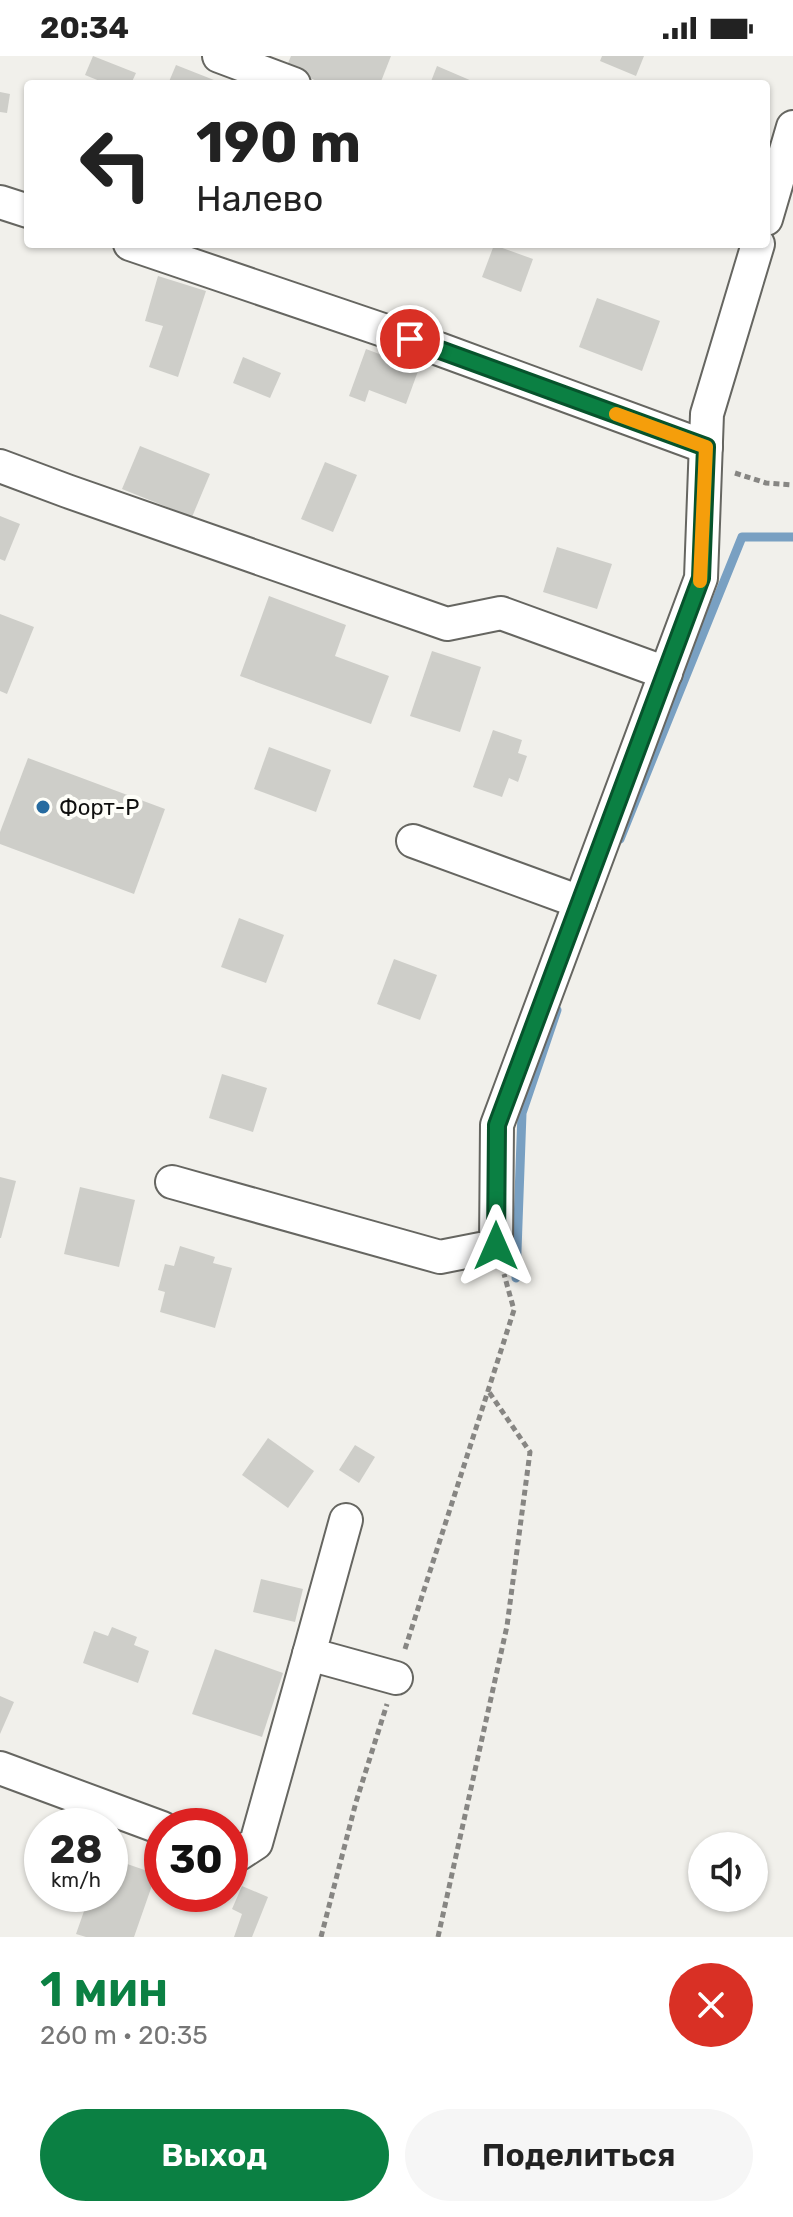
<!DOCTYPE html>
<html lang="ru">
<head>
<meta charset="utf-8">
<style>
	body { margin:0; font-family:Rubik,sans-serif; background:#f6f6f6; color:#222; height:100vh; display:flex; flex-direction:column; font-size:30px; white-space:nowrap }
	* { box-sizing:border-box; margin:0 }
	p { font-size:26px; color:#767676 }
	.icon { flex:none; width:44px; height:44px; fill:none; stroke:currentColor; stroke-width:2; stroke-linecap:round; stroke-linejoin:round }
	.map { position:relative; height:1881px; overflow:hidden }
	.details { display:flex; flex-direction:column; background:#fff; flex:1 }
	.details>* { flex:none }
	.hud { position:absolute; left:24px; top:24px; width:746px; height:168px; border-radius:8px; box-shadow:0 2px 6px #0004; background:#fff; color:#222; overflow:hidden }
	.controls { position:absolute; left:688px; top:1776px; display:grid; gap:16px }
	.controls a { display:grid; place-items:center; width:80px; height:80px; border-radius:50%; background:#fff; box-shadow:0 2px 6px #0004; font-size:40px }
	.speed { position:absolute; left:24px; top:1752px; display:flex; gap:16px; font-size:40px; font-weight:700; text-align:center }
	.speed>* { display:grid; place-content:center; width:104px; height:104px; border-radius:50%; background:#fff; box-shadow:0 2px 6px #0004; line-height:1 }
	.speed small { font-size:20px; font-weight:400 }
	.speed .limit { border:12px solid #d22; background:#fff; color:#111 }
	.pin { position:absolute; display:grid; place-items:center; width:68px; height:68px; color:#fff; margin:-34px; border:4px solid #fff; border-radius:50%; box-shadow:0 2px 8px #0007 }
	.me { position:absolute; width:88px; margin:-44px; rotate:0deg; stroke-linejoin:round; filter:drop-shadow(0 0 6px #0008) }
	.turn { display:flex; align-items:center; gap:28px; height:168px; padding:0 40px; font-size:36px }
	.turn .icon { width:104px; height:104px; stroke-width:2.5 }
	.turn b { display:block; font-size:56px; line-height:68px }
	.round { display:grid; place-items:center; flex:none; width:84px; height:84px; border-radius:42px; background:#f6f6f6 }
	.headline { display:flex; align-items:center; justify-content:space-between; height:136px; padding:0 40px }
	h1 { font-size:48px; font-weight:600; line-height:60px; color:#0b8043 }
	.action { display:flex; gap:16px; margin-top:auto; padding:16px 40px }
	.action a { flex:1; height:92px; border-radius:48px; background:#0b8043; color:#fff; font-size:32px; font-weight:600; line-height:92px; text-align:center }
	.action a+a { background:#f6f6f6; color:#222 }
	.status { display:flex; justify-content:space-between; align-items:center; height:56px; padding:0 40px; background:#fff; direction:ltr }
	.status svg { height:22px; fill:currentColor }
	.map>svg:first-child { display:block }
	.lines { fill:none; stroke-linecap:round; stroke-linejoin:round }
	.stream { stroke:#79a0c2; stroke-width:9 }
	.building { fill:#cecec9 }
	.minor-casing { stroke:#666661; stroke-width:36 }
	.path { stroke:#878683; stroke-width:5; stroke-dasharray:6 4; stroke-linecap:butt }
	.minor { stroke:#fff; stroke-width:32 }
	.route-casing { stroke:#07532c; stroke-width:20 }
	.route { stroke:#0b8043; stroke-width:14 }
	.slow { stroke:#f59e0b; stroke-width:14 }
	.poi-dot { fill:#266ba0; stroke:#fefef8; stroke-width:3 }
	.labels { text-anchor:middle; stroke-width:8; stroke-linejoin:round; paint-order:stroke }
	.poi-label { font-size:22px; fill:#10100f; stroke:#fefef8; text-anchor:start }
</style>
</head>
<body>
<div class="status"><b>20:34</b><svg viewBox="0 0 49 12"><path d="M0 12V9h3v3zM5 12V6h3v6zM10 12V3h3v9zM15 12V0h3v12zM26 1h20v11H26zM47 4h2v5h-2z"/></svg></div>
<div class="map">
<svg width="793" height="1881" viewBox="0 0 793 1881">
	<rect width="100%" height="100%" fill="#f1f0eb"/>
	<g class="lines">
		<!-- stream -->
		<g class="stream">
			<polyline points="620,783 742,481 793,481"/>
			<polyline points="516,1222 522,1057 557,954"/>
		</g>
	</g>
	<!-- building -->
	<g class="building">
		<polygon points="93,0 136,17 131,28 107,28 85,19"/>
		<polygon points="291,0 391,0 380,28 324,28 286,12"/>
		<polygon points="602,0 644,0 636,20 600,5"/>
		<polygon points="176,9 219,26 218,28 168,28"/>
		<polygon points="437,10 479,28 430,28"/>
		<polygon points="0,36 10,38 7,57 0,56"/>
		<polygon points="494,189 533,203 521,236 482,221"/>
		<polygon points="158,220 206,235 178,321 149,311 163,270 145,265"/>
		<polygon points="597,242 660,265 642,315 579,291"/>
		<polygon points="388,283 425,296 406,348 369,334 365,346 349,340 366,293 382,299"/>
		<polygon points="243,301 281,317 270,342 233,327"/>
		<polygon points="140,390 210,418 192,461 122,433"/>
		<polygon points="325,406 357,419 333,476 301,463"/>
		<polygon points="0,460 20,468 5,505 0,503"/>
		<polygon points="557,491 612,508 597,553 543,536"/>
		<polygon points="269,540 346,569 335,600 389,620 371,668 240,620"/>
		<polygon points="0,558 34,571 7,638 0,635"/>
		<polygon points="432,595 481,611 460,676 410,660"/>
		<polygon points="493,674 522,684 518,697 527,700 518,726 509,722 502,741 473,731"/>
		<polygon points="269,691 331,714 316,756 254,733"/>
		<polygon points="28,702 165,753 134,838 0,788 0,776"/>
		<polygon points="239,862 284,879 266,927 221,911"/>
		<polygon points="394,903 437,919 420,964 377,948"/>
		<polygon points="222,1018 267,1032 253,1076 209,1062"/>
		<polygon points="0,1121 16,1125 1,1182 0,1182"/>
		<polygon points="80,1131 135,1144 119,1211 64,1198"/>
		<polygon points="180,1190 215,1201 213,1207 232,1212 215,1272 160,1256 165,1236 158,1234 165,1208 174,1210"/>
		<polygon points="268,1382 314,1415 288,1452 242,1419"/>
		<polygon points="355,1389 375,1401 359,1427 339,1414"/>
		<polygon points="261,1523 303,1533 295,1566 253,1556"/>
		<polygon points="112,1571 137,1581 134,1589 149,1595 138,1627 83,1607 94,1575 108,1580"/>
		<polygon points="215,1593 283,1617 262,1681 192,1658"/>
		<polygon points="0,1640 14,1646 0,1678"/>
		<polygon points="110,1802 156,1818 134,1881 86,1881 76,1878 90,1838 110,1838"/>
		<polygon points="242,1830 268,1841 252,1881 234,1881 242,1858 232,1853"/>
		<polygon points="184,1838 213,1838 210,1845"/>
	</g>
	<g class="lines">
		<!-- minor casing -->
		<g class="minor-casing">
			<g id="minor">
				<polyline points="219,0 294,28"/>
				<polyline points="0,146 28,155"/>
				<polyline points="766,163 793,71"/>
				<polyline points="130,188 439,293 706,391"/>
				<polyline points="0,410 67,435 447,568 501,557 666,617"/>
				<polyline points="413,785 580,846"/>
				<polyline points="172,1126 440,1201 496,1190 497,1069 701,522 707,358 758,188"/>
				<polyline points="346,1464 309,1598 396,1622"/>
				<polyline points="0,1712 162,1772"/>
				<polyline points="230,1798 236,1800 256,1787 309,1598"/>
			</g>
		</g>
		<!-- path -->
		<g class="path">
			<polyline points="735,417 766,427 793,429"/>
			<polyline points="405,1593 514,1254 504,1218"/>
			<polyline points="321,1881 356,1746 387,1648"/>
			<polyline points="438,1881 507,1570 530,1396 489,1336"/>
		</g>
		<!-- minor -->
		<use href="#minor" class="minor"/>
	</g>
	<g class="lines">
		<!-- route casing -->
		<g class="route-casing">
			<polyline id="route" points="410,283 706,391 701,522 497,1069 496,1190"/>
		</g>
		<!-- route -->
		<use href="#route" class="route"/>
		<!-- slow -->
		<polyline class="slow" points="616,358 706,391 700,525"/>
	</g>
	<!-- markers -->
	<circle class="poi-dot" cx="43" cy="751" r="8"/>
	<g class="labels">
		<!-- poi labels -->
		<g class="poi-label">
			<text x="59" y="759">Форт-Р</text>
		</g>
	</g>
</svg>
<div class="controls">
<a><svg class="icon" aria-label="sound" viewBox="0 0 24 24"><path d="M4 9h4l5-4v14l-5-4H4zM17 9q2 3 0 6"/></svg></a>
</div>
<div class="speed"><div>28<small>km/h</small></div><div class="limit">30</div></div>
<div class="pin" style="left:410px;top:283px;background:#d93025"><svg class="icon" aria-label="arrive" viewBox="0 0 24 24"><path d="M6 21V4h12l-3 4 3 4H6"/></svg></div>
<svg class="me" style="left:496px;top:1190px" viewBox="-20 -20 40 40"><path d="M0-17L14 15 0 8-14 15z" fill="#0b8043" stroke="#fff" stroke-width="4"/></svg>
<div class="hud">
<div class="turn"><svg class="icon" aria-label="left" viewBox="0 0 24 24"><path d="M17 20v-9H6M10 6l-5 5 5 5"/></svg><div><b>190 m</b>Налево</div></div>
</div>
</div>
<section class="details">
<div class="headline"><div><h1>1 мин</h1><p>260 m · 20:35</p></div><a class="round" style="background:#d93025;color:#fff"><svg class="icon" aria-label="close" viewBox="0 0 24 24"><path d="M6 6l12 12M18 6L6 18"/></svg></a></div>
<div class="action"><a>Выход</a><a>Поделиться</a></div>
</section>
</body>
</html>
